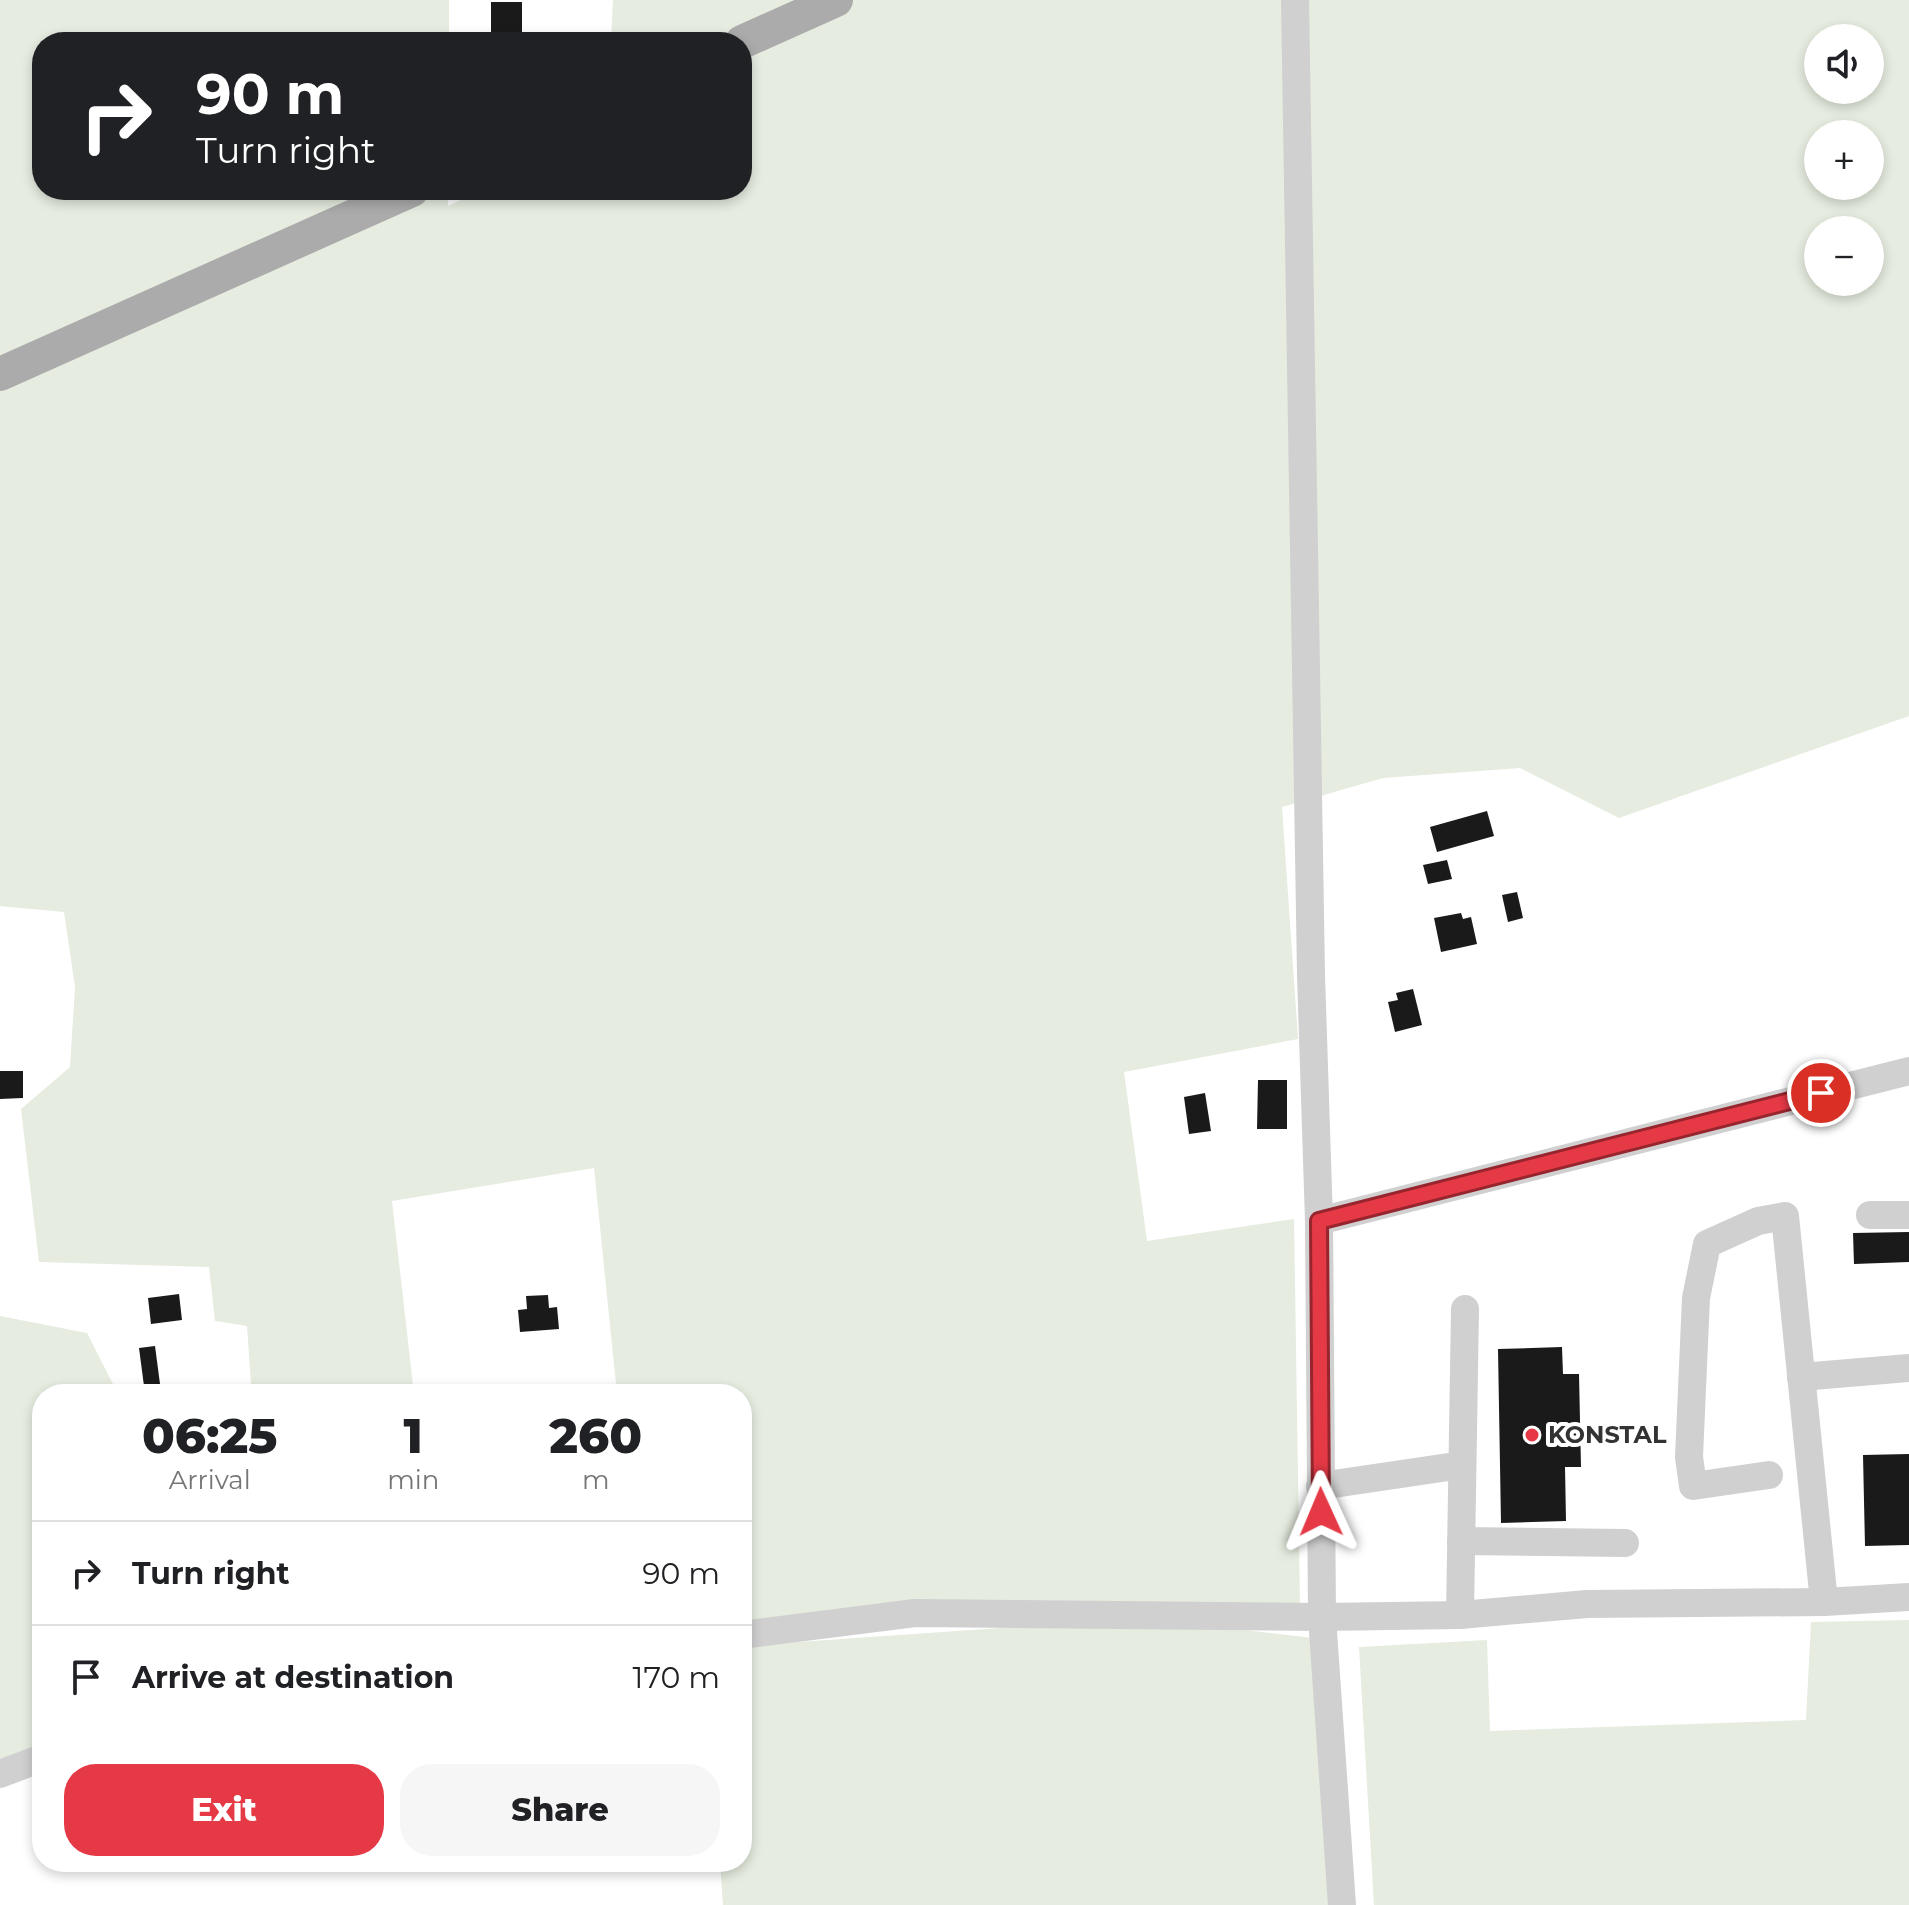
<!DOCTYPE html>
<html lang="en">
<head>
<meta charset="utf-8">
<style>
	body { margin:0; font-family:Montserrat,sans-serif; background:#f6f6f6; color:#202124; height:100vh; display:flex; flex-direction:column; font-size:30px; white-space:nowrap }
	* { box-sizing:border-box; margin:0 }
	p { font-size:26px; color:#757577 }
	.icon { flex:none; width:44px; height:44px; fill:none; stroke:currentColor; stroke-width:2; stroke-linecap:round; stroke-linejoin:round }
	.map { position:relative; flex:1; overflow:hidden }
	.sheet { position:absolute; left:32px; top:1384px; width:720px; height:488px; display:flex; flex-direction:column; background:#fff; border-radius:32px; box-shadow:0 4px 12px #0003 }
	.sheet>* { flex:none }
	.guide { position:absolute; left:32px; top:32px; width:720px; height:168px; border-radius:32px; box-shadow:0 4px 12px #0003; background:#202124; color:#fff; overflow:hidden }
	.tools { position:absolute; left:1804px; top:24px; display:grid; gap:16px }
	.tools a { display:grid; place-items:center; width:80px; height:80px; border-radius:50%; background:#fff; box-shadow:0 4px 12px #0003; font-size:40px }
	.pin { position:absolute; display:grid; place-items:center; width:68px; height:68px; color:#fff; margin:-34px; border:4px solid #fff; border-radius:50%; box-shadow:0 2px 8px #0007 }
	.me { position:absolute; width:88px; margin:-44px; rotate:359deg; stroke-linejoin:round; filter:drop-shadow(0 0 6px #0008) }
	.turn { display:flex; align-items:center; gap:28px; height:168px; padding:0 32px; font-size:36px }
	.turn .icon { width:104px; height:104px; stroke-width:2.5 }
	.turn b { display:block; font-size:56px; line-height:68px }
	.eta { display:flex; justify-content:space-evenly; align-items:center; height:136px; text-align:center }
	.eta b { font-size:48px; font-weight:800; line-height:56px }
	.button { display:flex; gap:16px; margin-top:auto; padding:16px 32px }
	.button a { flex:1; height:92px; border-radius:32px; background:#e63946; color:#fff; font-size:32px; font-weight:800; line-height:92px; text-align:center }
	.button a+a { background:#f6f6f6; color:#202124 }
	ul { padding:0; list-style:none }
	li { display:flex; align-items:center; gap:24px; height:104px; padding:0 32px; border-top:2px solid #e0e0e0 }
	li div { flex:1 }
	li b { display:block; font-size:30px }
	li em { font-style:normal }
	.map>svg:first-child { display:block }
	.green { fill:#e6ecdf; fill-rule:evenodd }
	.building { fill:#1a1a1a }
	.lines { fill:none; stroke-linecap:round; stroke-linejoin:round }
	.minor { stroke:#d0d0d0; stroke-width:28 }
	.major { stroke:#ababab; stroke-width:34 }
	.route-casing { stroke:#96252e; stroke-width:20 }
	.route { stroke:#e63946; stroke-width:14 }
	.poi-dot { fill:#e63946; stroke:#fff; stroke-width:3 }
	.labels { text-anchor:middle; stroke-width:8; stroke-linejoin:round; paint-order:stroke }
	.poi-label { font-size:24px; font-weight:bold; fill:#333; stroke:#fff; text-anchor:start }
</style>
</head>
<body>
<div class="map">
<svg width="1909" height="1905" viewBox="0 0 1909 1905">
	<rect width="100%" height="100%" fill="#fff"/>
	<!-- green -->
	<g class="green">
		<path d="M0,0h449v42h-407v148h406v16l35,-16h259v-148h-131l2,-42h1296v716l-290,102 -99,-50 -137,10 -101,29 16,232 -174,33 23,169 147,-22 6,387 -558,24v-236h-125l-23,-226 -202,33 22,193h-176l13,-10 -4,-58 -32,-5 -6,-54 -170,-5 -18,-153 49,-42 5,-80 -11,-75 -64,-6zM1818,38h52v52h-52zM1818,134h52v52h-52zM1818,230h52v52h-52z"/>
		<polygon points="0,1316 87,1333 118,1394 42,1394 42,1745 0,1764"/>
		<polygon points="1909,1620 1909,1905 1374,1905 1359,1647 1487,1640 1490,1731 1806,1720 1811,1622"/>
		<polygon points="1059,1624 1244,1630 1313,1638 1330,1905 723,1905 720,1862 742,1862 742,1646"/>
	</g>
	<!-- building -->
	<g class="building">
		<rect x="491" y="2" width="31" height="35"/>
		<polygon points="1487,811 1494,836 1437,852 1430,827"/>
		<polygon points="1447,860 1452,879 1428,884 1423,865"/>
		<polygon points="1517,892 1523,918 1508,922 1502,895"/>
		<polygon points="1461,913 1463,919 1471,917 1477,944 1441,952 1434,918"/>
		<polygon points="1413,989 1422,1025 1395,1032 1388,1002 1398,1000 1396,993"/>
		<polygon points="0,1071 23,1071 23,1098 0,1099"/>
		<polygon points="1258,1080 1287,1080 1287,1129 1257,1129"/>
		<polygon points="1205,1093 1211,1131 1189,1134 1184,1097"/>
		<polygon points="1909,1232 1909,1262 1854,1264 1853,1233"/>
		<polygon points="179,1294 182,1320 151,1324 148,1298"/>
		<polygon points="548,1295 549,1308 557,1307 559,1329 520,1332 518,1310 527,1309 526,1296"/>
		<polygon points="155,1346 160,1384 144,1386 139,1348"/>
		<polygon points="1562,1347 1563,1374 1579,1374 1581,1467 1565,1467 1566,1521 1501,1523 1498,1349"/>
		<polygon points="1909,1454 1909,1545 1865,1546 1863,1455"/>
	</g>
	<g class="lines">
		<!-- minor -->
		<g class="minor">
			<polyline points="1295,0 1311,975 1319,1221 1322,1617 1342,1905"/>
			<polyline points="1870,1215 1909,1215"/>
			<polyline points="1319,1221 1909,1071"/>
			<polyline points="1801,1377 1909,1368"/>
			<polyline points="1769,1475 1693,1486 1689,1457 1696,1298 1707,1244 1758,1221 1785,1216 1824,1602"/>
			<polyline points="1320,1486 1462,1465"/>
			<polyline points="1461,1541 1625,1543"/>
			<polyline points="1460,1615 1465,1309"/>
			<polyline points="742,1635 915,1613 1322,1617 1460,1615 1587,1604 1824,1602 1909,1597"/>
			<polyline points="0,1774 42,1758"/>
		</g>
		<!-- major -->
		<g class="major">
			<polyline points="742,42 836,0"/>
			<polyline points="0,374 412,190"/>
		</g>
	</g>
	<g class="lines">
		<!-- route casing -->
		<g class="route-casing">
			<polyline id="route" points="1321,1512 1319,1221 1821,1093"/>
		</g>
		<!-- route -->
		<use href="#route" class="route"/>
	</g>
	<!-- markers -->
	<circle class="poi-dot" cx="1532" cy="1435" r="8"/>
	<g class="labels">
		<!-- poi labels -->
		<g class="poi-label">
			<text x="1548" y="1443">KONSTAL</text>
		</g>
	</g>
</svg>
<div class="tools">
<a><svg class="icon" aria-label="sound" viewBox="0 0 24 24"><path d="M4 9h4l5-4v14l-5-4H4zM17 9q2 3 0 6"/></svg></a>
<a>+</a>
<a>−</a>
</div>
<div class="pin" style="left:1821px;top:1093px;background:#d93025"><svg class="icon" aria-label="arrive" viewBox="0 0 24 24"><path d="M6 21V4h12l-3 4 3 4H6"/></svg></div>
<svg class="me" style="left:1321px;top:1512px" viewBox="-20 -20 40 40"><path d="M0-17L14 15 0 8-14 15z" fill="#e63946" stroke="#fff" stroke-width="4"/></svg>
<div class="guide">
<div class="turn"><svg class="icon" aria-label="right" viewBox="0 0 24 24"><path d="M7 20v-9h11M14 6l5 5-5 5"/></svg><div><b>90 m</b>Turn right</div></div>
</div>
<section class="sheet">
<div class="eta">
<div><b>06:25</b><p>Arrival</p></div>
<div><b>1</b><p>min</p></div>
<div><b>260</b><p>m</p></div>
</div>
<ul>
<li><svg class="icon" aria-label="right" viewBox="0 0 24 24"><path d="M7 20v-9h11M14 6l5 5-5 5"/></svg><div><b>Turn right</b></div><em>90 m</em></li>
<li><svg class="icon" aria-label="arrive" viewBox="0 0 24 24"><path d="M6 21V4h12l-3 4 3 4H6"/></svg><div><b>Arrive at destination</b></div><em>170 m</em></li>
</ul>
<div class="button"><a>Exit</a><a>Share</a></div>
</section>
</div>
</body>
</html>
